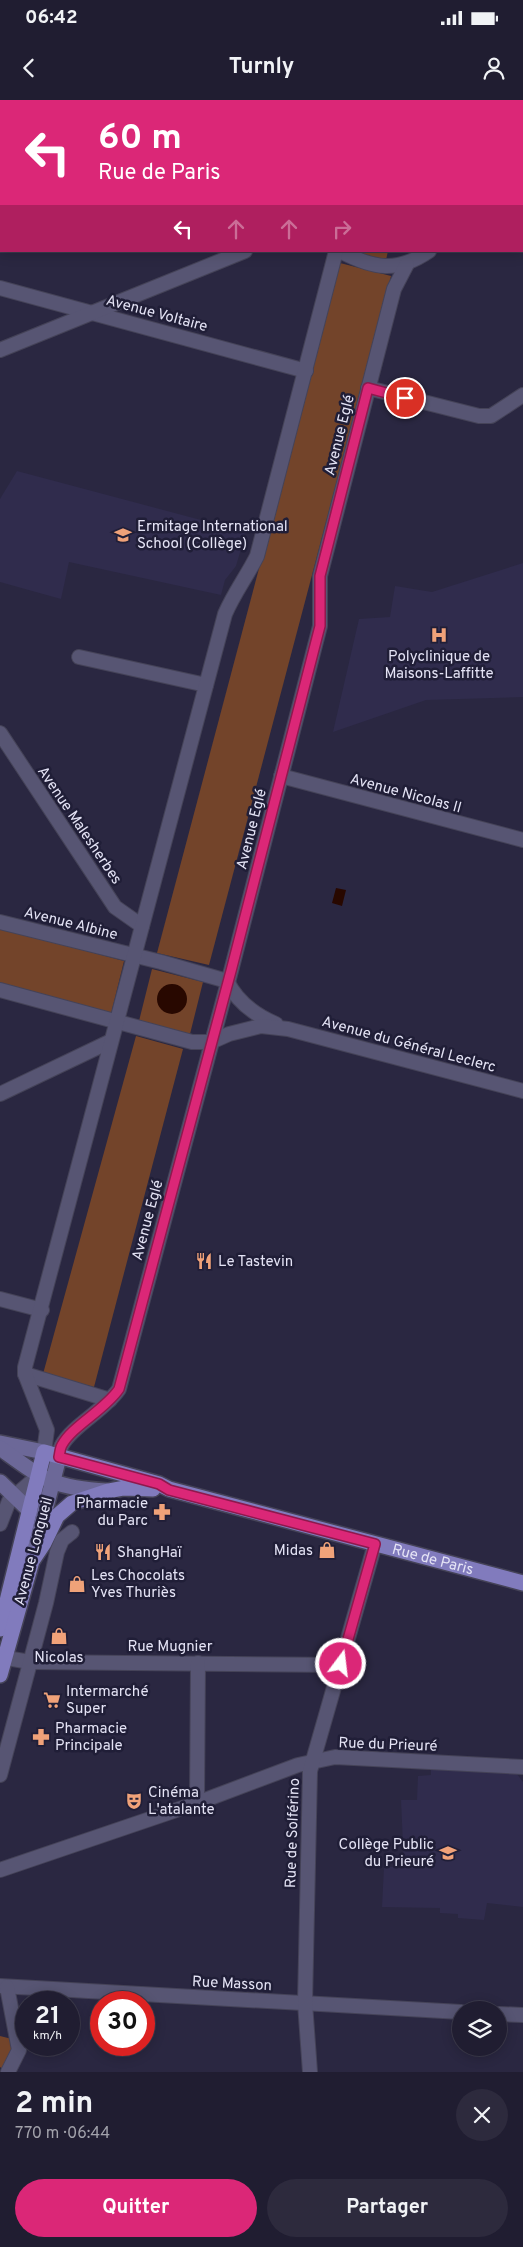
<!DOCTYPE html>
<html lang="fr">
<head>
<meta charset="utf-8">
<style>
	body { margin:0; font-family:Overpass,sans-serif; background:#2d2a3d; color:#f1f3f6; height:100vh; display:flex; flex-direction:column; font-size:19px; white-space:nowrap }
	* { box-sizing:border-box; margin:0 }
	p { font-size:16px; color:#a2a2ab }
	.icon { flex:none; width:28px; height:28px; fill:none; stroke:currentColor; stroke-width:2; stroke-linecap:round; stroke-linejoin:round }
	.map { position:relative; height:1972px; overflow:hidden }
	.details { display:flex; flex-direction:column; background:#201d31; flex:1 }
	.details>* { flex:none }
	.hud { position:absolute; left:0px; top:0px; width:524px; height:152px; box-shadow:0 2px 12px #0003,0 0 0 1px #3d3b4d; background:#db2777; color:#fff; overflow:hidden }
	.controls { position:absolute; left:452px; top:1901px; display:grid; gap:10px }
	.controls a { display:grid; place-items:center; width:55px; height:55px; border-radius:50%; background:#201d31; box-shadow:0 2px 12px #0003,0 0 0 1px #3d3b4d; font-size:25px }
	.speed { position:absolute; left:15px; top:1891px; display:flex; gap:10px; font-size:25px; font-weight:700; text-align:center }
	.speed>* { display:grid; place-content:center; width:65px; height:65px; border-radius:50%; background:#201d31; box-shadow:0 2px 12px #0003,0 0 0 1px #3d3b4d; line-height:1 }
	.speed small { font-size:12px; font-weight:400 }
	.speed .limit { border:8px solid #d22; background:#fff; color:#111 }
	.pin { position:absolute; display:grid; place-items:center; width:42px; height:42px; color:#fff; margin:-21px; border:2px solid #fff; border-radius:50%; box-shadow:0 1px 5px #0007 }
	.me { position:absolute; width:55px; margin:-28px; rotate:15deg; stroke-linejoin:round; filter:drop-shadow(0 0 4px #0008) }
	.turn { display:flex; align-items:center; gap:18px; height:105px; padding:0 15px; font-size:22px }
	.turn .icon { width:65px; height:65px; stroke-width:2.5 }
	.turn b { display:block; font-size:35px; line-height:42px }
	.lanes { display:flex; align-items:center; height:48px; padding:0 15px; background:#0003; justify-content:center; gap:25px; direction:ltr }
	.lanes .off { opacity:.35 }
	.round { display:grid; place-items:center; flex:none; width:52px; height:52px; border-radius:26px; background:#2d2a3d }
	.summary { display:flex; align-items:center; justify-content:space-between; height:85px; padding:0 15px }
	h1 { font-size:30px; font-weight:700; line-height:38px }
	.primary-button { display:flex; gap:10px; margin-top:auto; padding:10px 15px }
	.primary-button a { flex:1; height:58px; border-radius:30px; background:#db2777; color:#fff; font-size:20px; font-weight:700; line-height:58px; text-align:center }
	.primary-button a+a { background:#2d2a3d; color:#f1f3f6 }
	.status { display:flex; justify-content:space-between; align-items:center; height:35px; padding:0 25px; background:#201d31; direction:ltr }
	.status svg { height:14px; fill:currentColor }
	header { display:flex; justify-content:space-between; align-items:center; height:65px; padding:0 15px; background:#201d31; font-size:22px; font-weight:700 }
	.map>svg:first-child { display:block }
	.built { fill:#302c4d }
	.green { fill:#73442a }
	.water { fill:#280800 }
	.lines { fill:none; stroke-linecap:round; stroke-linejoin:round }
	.street-casing { stroke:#454358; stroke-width:16 }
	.secondary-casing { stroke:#454358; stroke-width:18 }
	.primary-casing { stroke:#454358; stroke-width:18 }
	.street { stroke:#575573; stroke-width:14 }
	.secondary { stroke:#6c6898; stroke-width:15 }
	.primary { stroke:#817bbd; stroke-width:15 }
	.route-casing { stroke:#8e194d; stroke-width:12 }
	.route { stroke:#db2777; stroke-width:9 }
	.labels { text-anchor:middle; stroke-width:5; stroke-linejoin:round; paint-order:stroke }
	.street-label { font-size:15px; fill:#e4e3f5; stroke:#201e37 }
	.poi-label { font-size:15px; fill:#e4e3f5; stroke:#201e37; text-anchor:start }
</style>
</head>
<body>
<div class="status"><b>06:42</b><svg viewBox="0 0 49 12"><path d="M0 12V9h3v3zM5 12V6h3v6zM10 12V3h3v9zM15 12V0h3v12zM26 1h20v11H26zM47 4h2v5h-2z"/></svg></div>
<header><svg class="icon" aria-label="back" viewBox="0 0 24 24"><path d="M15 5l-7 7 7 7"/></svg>Turnly<svg class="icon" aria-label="person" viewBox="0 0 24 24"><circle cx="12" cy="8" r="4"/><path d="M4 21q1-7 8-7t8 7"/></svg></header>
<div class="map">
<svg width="523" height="1972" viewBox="0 0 523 1972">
	<rect width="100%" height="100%" fill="#2a2741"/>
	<!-- built -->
	<g class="built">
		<polygon points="17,371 246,432 236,466 225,480 221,495 69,462 61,499 0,482 0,399"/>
		<polygon points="523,463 523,597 426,600 333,632 359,519 390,517 395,486 432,492"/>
		<polygon points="431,1668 517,1674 523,1682 523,1807 487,1803 484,1820 458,1818 458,1814 440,1813 440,1808 382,1807 384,1767 404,1767 401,1700 417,1700 418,1676 431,1675"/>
	</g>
	<!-- green -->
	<g class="green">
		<polygon points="355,151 388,151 386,160 370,157"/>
		<polygon points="340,163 391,176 209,865 157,853"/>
		<polygon points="0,828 124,861 111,914 0,885"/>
		<polygon points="152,869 203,882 190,934 139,921"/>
		<polygon points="136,936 183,949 94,1287 43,1274"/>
		<polygon points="0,1936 12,1939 13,1947 3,1969 0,1967"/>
	</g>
	<!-- water -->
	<g class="water">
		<polygon points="336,788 346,790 342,806 332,803"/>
		<circle cx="172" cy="899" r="15"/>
	</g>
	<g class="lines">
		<!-- street casing -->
		<g class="street-casing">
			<g id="street">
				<polyline points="46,0 51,1"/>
				<polyline points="315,0 316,1"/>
				<polyline points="360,0 360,1"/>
				<polyline points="405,1 405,0"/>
				<polyline points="522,28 523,28"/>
				<polyline points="522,130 523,130"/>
				<path d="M340,151c34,18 57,22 89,0"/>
				<polyline points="0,188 306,271"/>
				<polyline points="0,250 245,151"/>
				<polyline points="368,288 479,316 491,316 523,295"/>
				<polyline points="79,557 206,585"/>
				<polyline points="0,633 115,807 142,826"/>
				<polyline points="281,676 523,740"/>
				<path d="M0,822l161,40 66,19c10,21 28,34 49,43"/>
				<polyline points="0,890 192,942 211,942 229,934 261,926 288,929 523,991"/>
				<polyline points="0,994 111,941"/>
				<polyline points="0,1199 42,1210"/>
				<polyline points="25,1274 110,1300"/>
				<path d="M44,1352l3,-22 -22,-56v-7l200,-753c9,-21 22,-38 32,-58l79,-305"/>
				<path d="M59,1357c1,-4 1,-9 3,-12 10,-19 43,-35 57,-56l112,-418 89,-345v-50l74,-287 13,-25"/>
				<polyline points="0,1424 9,1401 39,1375"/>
				<polyline points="0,1557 30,1562 341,1565"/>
				<polyline points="0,1675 46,1503 57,1452 62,1440 72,1432"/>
				<polyline points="197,1703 198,1563"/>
				<polyline points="0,1770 197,1703 298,1665 335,1657 523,1667"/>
				<polyline points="0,1886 461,1912"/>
				<polyline points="7,1887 19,1950 8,1972"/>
				<polyline points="499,1914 523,1915"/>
				<polyline points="310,1972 305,1903 310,1671 375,1444"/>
			</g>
		</g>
		<!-- secondary casing -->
		<g class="secondary-casing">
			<g id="secondary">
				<polyline points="0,1343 44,1352"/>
				<path d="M0,1348c43,31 52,40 107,43"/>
				<polyline points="0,1382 30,1411"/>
				<polyline points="33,1457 59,1357"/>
			</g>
		</g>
		<!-- primary casing -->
		<g class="primary-casing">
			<g id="primary">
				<path id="s1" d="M0,1529l44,-177 115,32 10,5 354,94"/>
				<polyline points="0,1575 32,1461 44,1443 57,1416 72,1403 108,1391 124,1388 153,1389"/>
			</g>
		</g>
		<!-- street -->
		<use href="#street" class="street"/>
		<!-- secondary -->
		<use href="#secondary" class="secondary"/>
		<!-- primary -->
		<use href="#primary" class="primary"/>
	</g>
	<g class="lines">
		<!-- route casing -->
		<g class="route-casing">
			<path id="route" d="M341,1564l34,-120 -206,-54 -10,-6 -100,-27c1,-4 1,-9 3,-12 10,-19 43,-35 57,-56l112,-418 89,-345v-50l48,-188 37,10"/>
		</g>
		<!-- route -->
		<use href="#route" class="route"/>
	</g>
	<!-- icons -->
	<defs>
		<g id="school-bare" transform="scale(1.35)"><path d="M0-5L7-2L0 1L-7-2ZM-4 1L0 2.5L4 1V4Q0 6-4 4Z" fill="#f0a279" stroke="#201e37" stroke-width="2.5" paint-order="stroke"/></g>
		<g id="hospital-bare" transform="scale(1.35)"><path d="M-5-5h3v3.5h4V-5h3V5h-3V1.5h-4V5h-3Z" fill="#f0a279" stroke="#201e37" stroke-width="2.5" paint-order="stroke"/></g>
		<g id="restaurant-bare" transform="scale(1.35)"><path d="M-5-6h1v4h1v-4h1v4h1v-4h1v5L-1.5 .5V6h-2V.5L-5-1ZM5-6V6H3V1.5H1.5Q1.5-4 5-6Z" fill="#f0a279" stroke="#201e37" stroke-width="2.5" paint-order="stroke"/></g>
		<g id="pharmacy-bare" transform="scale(1.35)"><path d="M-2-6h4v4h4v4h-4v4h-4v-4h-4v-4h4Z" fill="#f0a279" stroke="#201e37" stroke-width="2.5" paint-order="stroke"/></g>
		<g id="shop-bare" transform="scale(1.35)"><path d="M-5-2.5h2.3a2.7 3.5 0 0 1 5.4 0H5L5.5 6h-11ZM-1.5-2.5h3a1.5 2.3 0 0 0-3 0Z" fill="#f0a279" stroke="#201e37" stroke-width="2.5" paint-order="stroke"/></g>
		<g id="supermarket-bare" transform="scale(1.35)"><path d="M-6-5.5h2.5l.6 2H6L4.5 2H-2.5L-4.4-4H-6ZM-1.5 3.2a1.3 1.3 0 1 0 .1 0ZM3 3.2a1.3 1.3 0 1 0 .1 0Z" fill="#f0a279" stroke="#201e37" stroke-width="2.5" paint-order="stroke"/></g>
		<g id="theatre-bare" transform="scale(1.35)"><path d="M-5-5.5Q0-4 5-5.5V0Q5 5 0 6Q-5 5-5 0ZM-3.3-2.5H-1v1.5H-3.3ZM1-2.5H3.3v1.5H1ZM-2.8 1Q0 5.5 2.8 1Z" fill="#f0a279" stroke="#201e37" stroke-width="2.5" paint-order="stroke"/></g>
	</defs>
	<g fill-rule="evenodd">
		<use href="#school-bare" x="123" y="435"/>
		<use href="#hospital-bare" x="439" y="535"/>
		<use href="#restaurant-bare" x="204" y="1161"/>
		<use href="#pharmacy-bare" x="162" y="1412"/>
		<use href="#shop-bare" x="327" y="1450"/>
		<use href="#restaurant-bare" x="103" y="1452"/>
		<use href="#shop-bare" x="77" y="1484"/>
		<use href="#shop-bare" x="59" y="1536"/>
		<use href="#supermarket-bare" x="52" y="1600"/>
		<use href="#pharmacy-bare" x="41" y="1637"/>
		<use href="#theatre-bare" x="134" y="1701"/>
		<use href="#school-bare" x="448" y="1753"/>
	</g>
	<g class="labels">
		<!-- street labels -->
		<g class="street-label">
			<text transform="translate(157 213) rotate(15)" y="5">Avenue Voltaire</text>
			<text transform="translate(339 335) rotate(-76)" y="5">Avenue Eglé</text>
			<text transform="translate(406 693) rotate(15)" y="5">Avenue Nicolas II</text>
			<text transform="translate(80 725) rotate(56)" y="5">Avenue Malesherbes</text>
			<text transform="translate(251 729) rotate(-76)" y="5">Avenue Eglé</text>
			<text transform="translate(71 823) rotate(14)" y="5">Avenue Albine</text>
			<text transform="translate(409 944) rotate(15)" y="5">Avenue du Général Leclerc</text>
			<text transform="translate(147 1120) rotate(-75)" y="5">Avenue Eglé</text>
			<text transform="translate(33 1451) rotate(-75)" y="5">Avenue Longueil</text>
			<text dy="5" stroke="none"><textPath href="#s1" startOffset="586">Rue de Paris</textPath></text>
			<text x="170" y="1551">Rue Mugnier</text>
			<text transform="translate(388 1644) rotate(2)" y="5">Rue du Prieuré</text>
			<text transform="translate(292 1733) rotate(-88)" y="5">Rue de Solférino</text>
			<text transform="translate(232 1883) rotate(3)" y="5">Rue Masson</text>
		</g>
		<!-- poi labels -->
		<g class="poi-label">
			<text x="137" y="431">Ermitage International<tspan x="137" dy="17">School (Collège)</tspan></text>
			<text x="439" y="561" text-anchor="middle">Polyclinique de<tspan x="439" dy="17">Maisons-Laffitte</tspan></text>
			<text x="218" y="1166">Le Tastevin</text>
			<text x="148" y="1408" text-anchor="end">Pharmacie<tspan x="148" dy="17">du Parc</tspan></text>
			<text x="313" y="1455" text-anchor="end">Midas</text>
			<text x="117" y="1457">ShangHaï</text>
			<text x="91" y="1480">Les Chocolats<tspan x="91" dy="17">Yves Thuriès</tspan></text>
			<text x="59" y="1562" text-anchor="middle">Nicolas</text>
			<text x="66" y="1596">Intermarché<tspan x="66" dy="17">Super</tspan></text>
			<text x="55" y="1633">Pharmacie<tspan x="55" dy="17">Principale</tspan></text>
			<text x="148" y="1697">Cinéma<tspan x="148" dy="17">L'atalante</tspan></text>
			<text x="434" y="1749" text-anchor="end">Collège Public<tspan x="434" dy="17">du Prieuré</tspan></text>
		</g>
	</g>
</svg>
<div class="controls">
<a><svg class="icon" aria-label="layers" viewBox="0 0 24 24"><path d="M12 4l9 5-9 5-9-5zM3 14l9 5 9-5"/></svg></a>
</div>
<div class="speed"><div>21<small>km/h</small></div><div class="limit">30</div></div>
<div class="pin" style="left:405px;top:298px;background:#d93025"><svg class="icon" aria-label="arrive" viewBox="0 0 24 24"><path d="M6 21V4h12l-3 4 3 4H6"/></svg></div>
<svg class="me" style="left:341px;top:1564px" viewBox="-20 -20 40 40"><circle r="17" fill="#db2777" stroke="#fff" stroke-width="3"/><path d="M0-11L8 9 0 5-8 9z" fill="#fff"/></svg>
<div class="hud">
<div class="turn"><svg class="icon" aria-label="left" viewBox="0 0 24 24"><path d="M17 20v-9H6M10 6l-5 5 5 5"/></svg><div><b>60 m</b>Rue de Paris</div></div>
<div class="lanes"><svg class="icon" aria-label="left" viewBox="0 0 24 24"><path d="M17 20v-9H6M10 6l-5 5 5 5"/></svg><svg class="icon off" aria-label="ahead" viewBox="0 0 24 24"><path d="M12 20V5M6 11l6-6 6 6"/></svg><svg class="icon off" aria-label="ahead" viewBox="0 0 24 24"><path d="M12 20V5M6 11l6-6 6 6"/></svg><svg class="icon off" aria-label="right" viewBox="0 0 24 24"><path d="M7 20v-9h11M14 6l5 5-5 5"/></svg></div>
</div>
</div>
<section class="details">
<div class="summary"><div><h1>2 min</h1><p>770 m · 06:44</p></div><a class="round"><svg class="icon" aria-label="close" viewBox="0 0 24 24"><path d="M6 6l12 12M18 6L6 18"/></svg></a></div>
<div class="primary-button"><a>Quitter</a><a>Partager</a></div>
</section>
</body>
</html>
